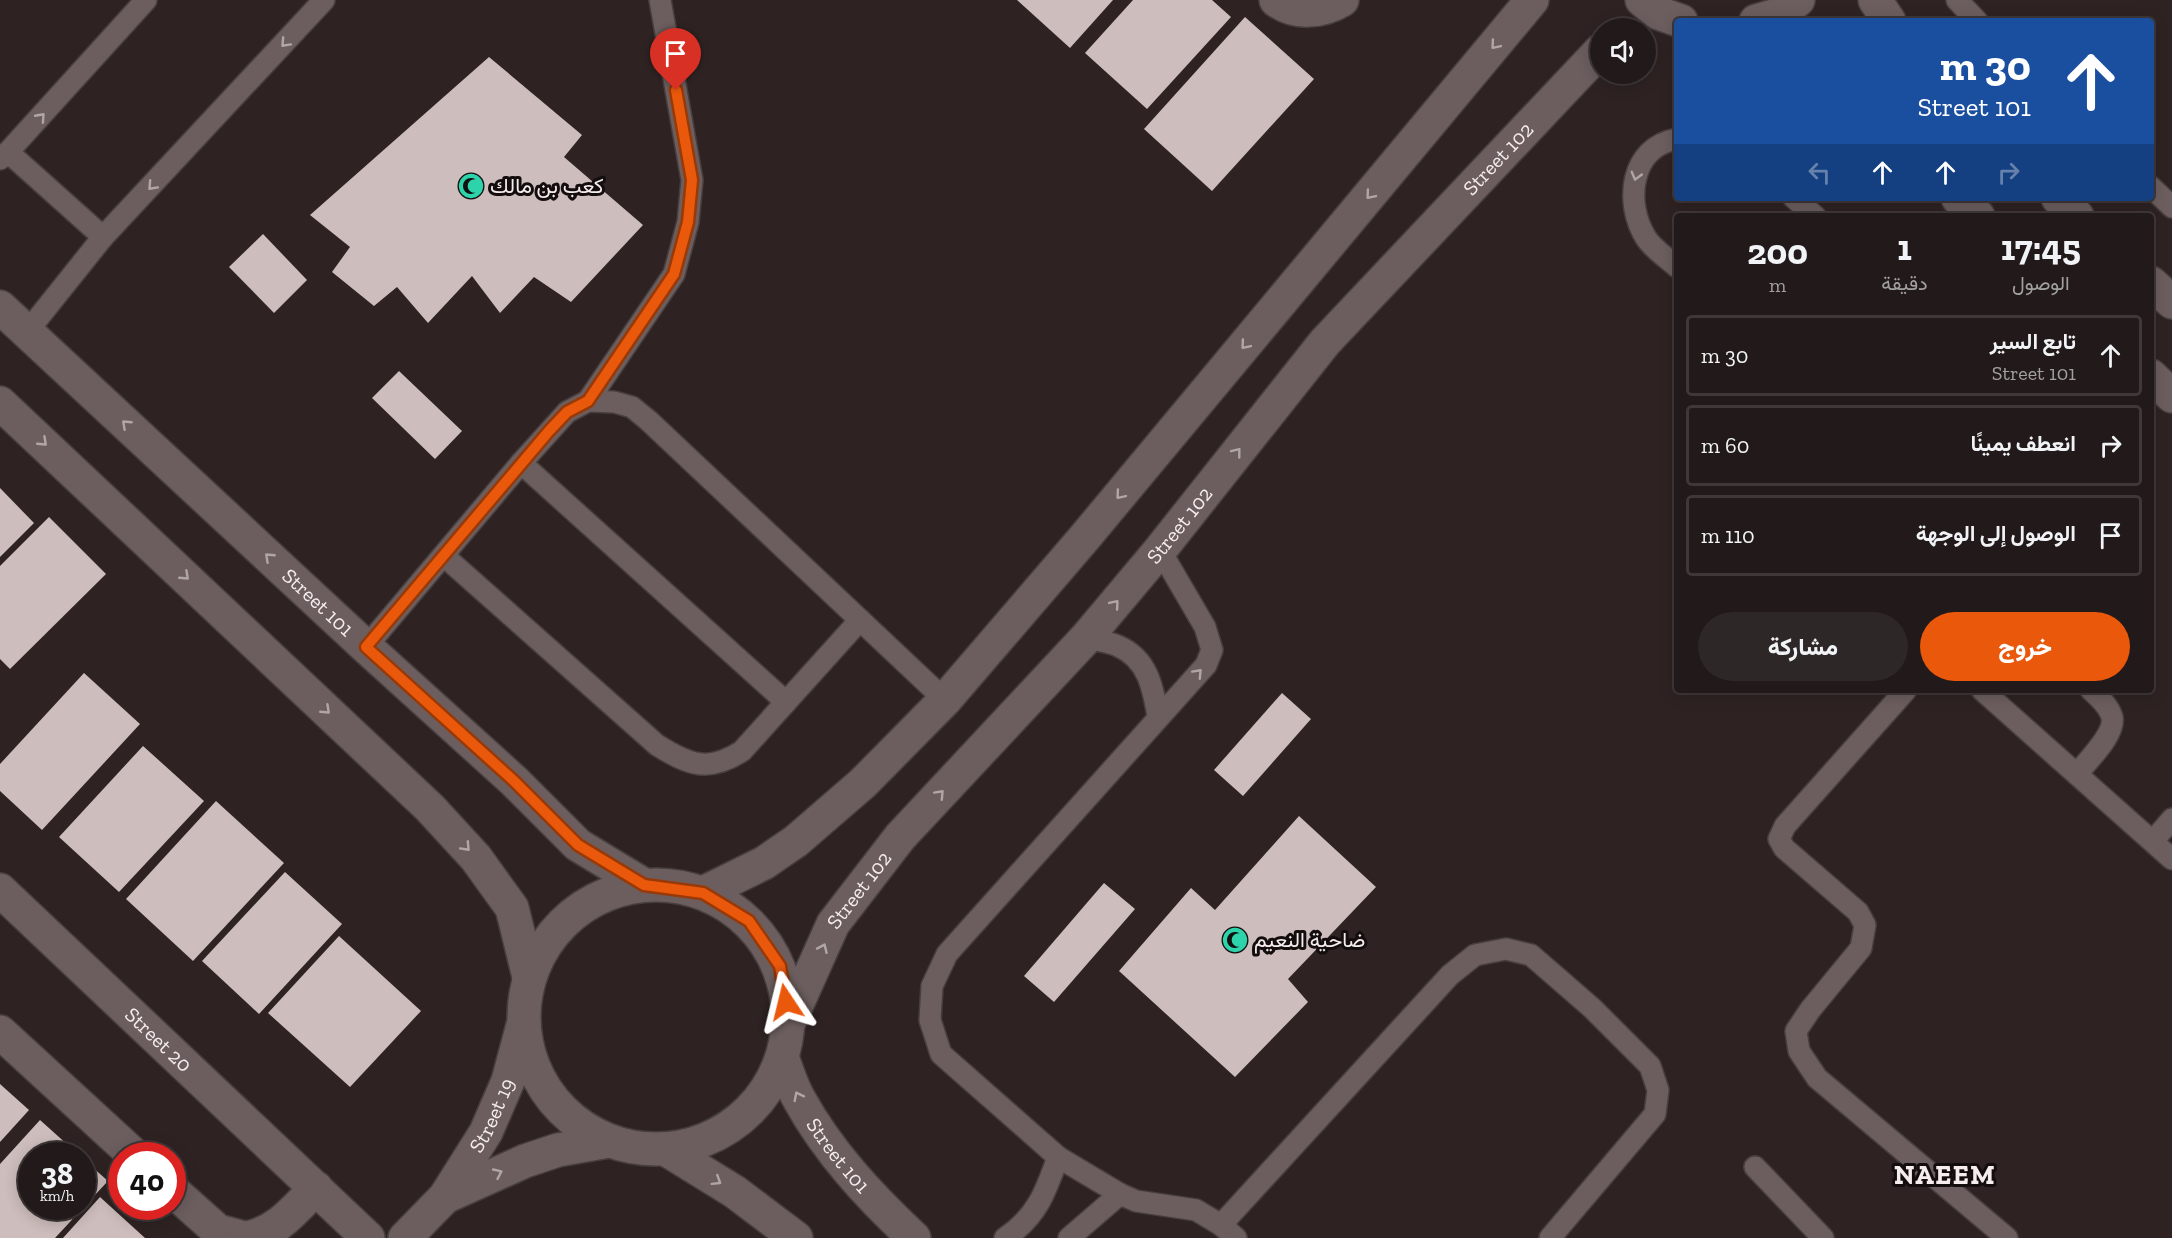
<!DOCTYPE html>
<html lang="ar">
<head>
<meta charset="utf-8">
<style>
	body { margin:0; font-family:"Zilla Slab",Vazirmatn,serif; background:#2e2727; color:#f1f3f6; direction:rtl; height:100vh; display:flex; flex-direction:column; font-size:22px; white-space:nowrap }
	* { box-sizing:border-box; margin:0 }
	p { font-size:20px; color:#a2a1a2 }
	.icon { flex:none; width:33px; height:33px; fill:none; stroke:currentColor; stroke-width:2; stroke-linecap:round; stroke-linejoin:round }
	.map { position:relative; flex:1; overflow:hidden; direction:ltr }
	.sheet { position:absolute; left:1674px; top:213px; width:480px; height:480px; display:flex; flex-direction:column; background:#221a1a; border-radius:6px; box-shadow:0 3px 15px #0003,0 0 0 2px #3f3839; direction:rtl }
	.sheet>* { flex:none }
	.guide { position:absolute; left:1674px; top:18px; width:480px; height:183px; border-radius:6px; box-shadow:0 3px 15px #0003,0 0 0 2px #3f3839; direction:rtl; background:#1a4fa0; color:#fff; overflow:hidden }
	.controls { position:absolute; left:1590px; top:18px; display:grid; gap:12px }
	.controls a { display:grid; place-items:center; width:66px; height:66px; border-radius:50%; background:#221a1a; box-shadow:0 3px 15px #0003,0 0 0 2px #3f3839; font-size:30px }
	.speed { position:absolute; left:18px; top:1142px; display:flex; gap:12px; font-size:30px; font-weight:700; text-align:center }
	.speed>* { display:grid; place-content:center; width:78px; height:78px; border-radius:50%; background:#221a1a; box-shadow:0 3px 15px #0003,0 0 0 2px #3f3839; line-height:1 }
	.speed small { font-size:15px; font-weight:400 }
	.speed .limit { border:9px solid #d22; background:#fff; color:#111 }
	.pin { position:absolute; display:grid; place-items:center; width:51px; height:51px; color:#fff; margin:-62px -26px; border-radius:50% 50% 50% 0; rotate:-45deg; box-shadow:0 0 6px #0007 }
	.pin .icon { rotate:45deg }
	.me { position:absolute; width:66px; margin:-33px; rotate:350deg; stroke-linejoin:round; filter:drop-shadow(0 0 4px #0008) }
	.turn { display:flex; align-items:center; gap:21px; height:126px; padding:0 24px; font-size:27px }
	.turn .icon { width:78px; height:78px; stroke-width:2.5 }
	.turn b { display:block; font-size:42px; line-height:51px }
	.lanes { display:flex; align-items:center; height:57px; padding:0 24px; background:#0003; justify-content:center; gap:30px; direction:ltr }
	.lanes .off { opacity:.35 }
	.eta { display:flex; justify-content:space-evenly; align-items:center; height:102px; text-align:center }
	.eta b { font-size:36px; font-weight:800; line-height:42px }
	.primary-button { display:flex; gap:12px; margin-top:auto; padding:12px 24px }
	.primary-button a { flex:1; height:69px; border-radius:36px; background:#ea580c; color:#fff; font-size:24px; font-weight:800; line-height:69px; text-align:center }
	.primary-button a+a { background:#2e2727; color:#f1f3f6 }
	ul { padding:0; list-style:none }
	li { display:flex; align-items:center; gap:18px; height:81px; margin:0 12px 9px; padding:0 12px; border:3px solid #3f3839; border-radius:6px }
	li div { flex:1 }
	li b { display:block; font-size:22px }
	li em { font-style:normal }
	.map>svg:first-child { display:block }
	.building { fill:#cdbdbc }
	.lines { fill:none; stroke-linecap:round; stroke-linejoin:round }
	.service-casing { stroke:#473e3e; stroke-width:24 }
	.minor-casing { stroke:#473e3e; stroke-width:36 }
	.tertiary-casing { stroke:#473e3e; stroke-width:36 }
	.service { stroke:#6c5e5e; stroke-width:21 }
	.minor { stroke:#6c5e5e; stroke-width:33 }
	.tertiary { stroke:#6c5e5e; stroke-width:33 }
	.oneway { stroke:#b0a6a6 }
	.route-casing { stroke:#983908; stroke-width:15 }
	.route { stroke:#ea580c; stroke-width:10 }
	.labels { text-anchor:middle; stroke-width:6; stroke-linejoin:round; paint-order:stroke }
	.street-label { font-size:21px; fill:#f5eded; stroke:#130e0d }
	.poi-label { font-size:21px; fill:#f5eded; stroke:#130e0d; text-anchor:start }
	.district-label { font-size:27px; font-weight:bold; letter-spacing:1.5px; fill:#f5eded; stroke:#130e0d }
</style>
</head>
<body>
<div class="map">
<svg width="2172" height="1238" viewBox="0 0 2172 1238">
	<rect width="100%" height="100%" fill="#2e2322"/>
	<!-- building -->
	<g class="building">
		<polygon points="1017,0 1113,0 1070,48"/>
		<polygon points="1133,0 1212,0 1231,17 1147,109 1085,53"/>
		<polygon points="1245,17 1314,79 1212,191 1144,129"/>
		<polygon points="489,57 582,135 564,157 643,225 571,302 534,277 500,313 472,276 428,323 397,287 374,306 332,272 350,247 310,215"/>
		<polygon points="263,234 307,280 274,313 229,267"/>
		<polygon points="399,371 462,431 435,459 372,398"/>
		<polygon points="0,488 34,523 0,557"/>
		<polygon points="49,517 106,574 10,669 0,659 0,566"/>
		<polygon points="84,673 140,724 42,830 0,791 0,764"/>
		<polygon points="1282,693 1311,719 1243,796 1214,770"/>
		<polygon points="143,746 204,801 119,892 59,837"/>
		<polygon points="216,801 284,863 193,961 126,899"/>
		<polygon points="1299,816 1376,887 1288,979 1308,1002 1235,1077 1119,971 1191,888 1215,910"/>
		<polygon points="285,872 342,924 259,1014 202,961"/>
		<polygon points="1104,883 1135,909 1054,1002 1024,976"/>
		<polygon points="339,936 421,1011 350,1087 268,1013"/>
		<polygon points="0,1084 29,1110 0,1142"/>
		<polygon points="40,1120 79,1155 32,1155 32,1206 82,1206 82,1158 108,1181 55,1238 0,1238 0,1164"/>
		<polygon points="100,1197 145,1238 63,1238"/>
	</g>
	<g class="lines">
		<!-- service casing -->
		<g class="service-casing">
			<g id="service">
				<polyline points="1957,0 1977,21"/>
				<path d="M1677,139c-47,8 -53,64 -31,99 7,11 21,20 31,29"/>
				<polyline points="8,152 103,237"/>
				<polyline points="0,159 8,152 146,0"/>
				<polyline points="2151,187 2172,207"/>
				<polyline points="1794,198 1815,216"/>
				<polyline points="27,332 103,237 324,0"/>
				<polyline points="588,401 674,274 688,222 692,180 660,0"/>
				<polyline points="521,463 786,702"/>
				<polyline points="1160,550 1205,627 1212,650 1206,665 947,954 932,986 930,1020 941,1054 1058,1157 1120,1194 1136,1201 1196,1210 1221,1225 1236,1238"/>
				<path d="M444,556l213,189c32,20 51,28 85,6l118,-131"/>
				<path d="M1086,638c10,2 23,4 32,8 30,13 35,42 40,70"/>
				<polyline points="366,647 521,463 567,412 588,401 614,402 632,407 649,421 945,700"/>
				<polyline points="1906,690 1785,826 1779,839 1784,848 1858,912 1865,925 1861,948 1810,1010 1796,1031 1799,1051 1817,1078 2007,1238"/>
				<polyline points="1982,690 2172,859"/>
				<path d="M2077,774c10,-13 39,-40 35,-57 -3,-11 -13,-20 -21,-27"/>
				<polyline points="2153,841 2172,819"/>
				<polyline points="1755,1167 1823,1238"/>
				<polyline points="1221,1225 1450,975 1475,955 1506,949 1531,955 1592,1008 1650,1066 1658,1090 1655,1114 1550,1238"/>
				<path d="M1005,1238c32,-21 41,-47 53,-81"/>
				<polyline points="1069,1238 1120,1194"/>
			</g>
		</g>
		<!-- minor casing -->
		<g class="minor-casing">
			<g id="minor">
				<path d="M1276,0c19,15 46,12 66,0"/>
				<path id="s1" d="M0,890l368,348"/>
				<polyline points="0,1032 134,1155"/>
				<polyline points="172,1190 218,1231 244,1238"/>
				<polyline points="445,1197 525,1161 558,1150 609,1141"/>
				<path d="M247,1238c31,-6 48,-29 69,-50"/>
				<path id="s2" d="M405,1238l40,-41 41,-65 22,-51 15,-56"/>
			</g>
		</g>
		<!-- tertiary casing -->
		<g class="tertiary-casing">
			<g id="tertiary">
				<polyline points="1642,0 1658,13 1681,21"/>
				<polyline points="1875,0 1889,21"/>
				<polyline points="1756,21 1777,15 1798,0"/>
				<polyline points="1958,198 1978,216"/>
				<polyline points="2058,198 2077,216"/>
				<polyline points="2151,283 2172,302"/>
				<path id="s3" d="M0,307l366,340 148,134 64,64 66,40"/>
				<polyline points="2151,376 2172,396"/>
				<polyline points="0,403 430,808 476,858 512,908 529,977"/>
				<circle cx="656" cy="1017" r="132"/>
				<polyline points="703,893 764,863 796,841 863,783 945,700 1085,537 1532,0"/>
				<path id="s4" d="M790,1020l43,-96 67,-87 186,-199 74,-88 165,-208 275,-291"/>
				<path id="s5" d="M783,1060c5,13 9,27 16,39 29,53 71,98 115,139"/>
				<polyline points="667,1150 735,1192 796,1238"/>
			</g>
		</g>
		<!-- service -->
		<use href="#service" class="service"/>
		<!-- minor -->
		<use href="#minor" class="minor"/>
		<!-- tertiary -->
		<use href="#tertiary" class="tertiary"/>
	</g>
	<!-- one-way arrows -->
	<defs><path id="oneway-chevron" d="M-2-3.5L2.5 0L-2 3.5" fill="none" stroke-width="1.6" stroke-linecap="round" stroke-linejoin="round" transform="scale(1.5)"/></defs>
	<g class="oneway">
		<use href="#oneway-chevron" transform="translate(285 43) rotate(133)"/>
		<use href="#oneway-chevron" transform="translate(1495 45) rotate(130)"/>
		<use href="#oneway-chevron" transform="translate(41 117) rotate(-48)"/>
		<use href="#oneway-chevron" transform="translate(1636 176) rotate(105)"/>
		<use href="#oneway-chevron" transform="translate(152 186) rotate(133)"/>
		<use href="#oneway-chevron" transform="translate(1370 195) rotate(130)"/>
		<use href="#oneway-chevron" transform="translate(1245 345) rotate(130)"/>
		<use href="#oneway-chevron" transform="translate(126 424) rotate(-137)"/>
		<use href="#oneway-chevron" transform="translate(43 442) rotate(43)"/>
		<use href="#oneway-chevron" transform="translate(1237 452) rotate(-52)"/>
		<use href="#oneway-chevron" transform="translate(1120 495) rotate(130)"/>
		<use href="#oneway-chevron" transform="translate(269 557) rotate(-137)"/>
		<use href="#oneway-chevron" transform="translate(185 576) rotate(43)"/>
		<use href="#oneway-chevron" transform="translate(1115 604) rotate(-50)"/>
		<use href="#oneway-chevron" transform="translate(1198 673) rotate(-47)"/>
		<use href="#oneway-chevron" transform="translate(326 710) rotate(43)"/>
		<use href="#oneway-chevron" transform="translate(940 794) rotate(-47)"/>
		<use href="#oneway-chevron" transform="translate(466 847) rotate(47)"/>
		<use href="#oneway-chevron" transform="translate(823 948) rotate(-66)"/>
		<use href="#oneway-chevron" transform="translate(798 1096) rotate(-117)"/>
		<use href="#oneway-chevron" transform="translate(498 1173) rotate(-25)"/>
		<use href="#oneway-chevron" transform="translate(717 1181) rotate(32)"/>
	</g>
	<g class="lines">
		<!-- route casing -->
		<g class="route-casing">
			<polyline id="route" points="676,90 692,180 688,222 674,274 588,401 567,412 549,431 366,647 514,781 578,845 644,885 703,893 749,921 780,966 786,1002"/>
		</g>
		<!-- route -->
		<use href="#route" class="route"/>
	</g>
	<!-- icons -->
	<defs>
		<g id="mosque-disc" transform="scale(1.35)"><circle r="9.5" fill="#2dd4ab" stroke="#130e0d"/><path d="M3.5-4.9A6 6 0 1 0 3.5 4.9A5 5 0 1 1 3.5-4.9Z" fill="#111"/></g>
	</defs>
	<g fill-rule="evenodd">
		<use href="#mosque-disc" x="471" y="186"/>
		<use href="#mosque-disc" x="1235" y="940"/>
	</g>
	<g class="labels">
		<!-- street labels -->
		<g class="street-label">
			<text dy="7" stroke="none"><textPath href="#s4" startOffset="1120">Street 102</textPath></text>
			<text dy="7" stroke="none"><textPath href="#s4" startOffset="634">Street 102</textPath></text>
			<text dy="7" stroke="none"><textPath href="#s3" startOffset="434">Street 101</textPath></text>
			<text dy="7" stroke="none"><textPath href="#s4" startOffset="148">Street 102</textPath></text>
			<text dy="7" stroke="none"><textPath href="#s1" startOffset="218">Street 20</textPath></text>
			<text dy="7" stroke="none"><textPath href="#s2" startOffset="152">Street 19</textPath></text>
			<text dy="7" stroke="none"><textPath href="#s5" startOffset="111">Street 101</textPath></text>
		</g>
		<!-- poi labels -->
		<g class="poi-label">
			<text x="490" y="193">كعب بن مالك</text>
			<text x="1254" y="947">ضاحية النعيم</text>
		</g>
		<!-- district labels -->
		<g class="district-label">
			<text x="1945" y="1184">NAEEM</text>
		</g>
	</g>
</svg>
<div class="controls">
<a><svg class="icon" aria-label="sound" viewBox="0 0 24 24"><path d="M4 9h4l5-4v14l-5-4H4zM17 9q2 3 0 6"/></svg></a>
</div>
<div class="speed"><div>38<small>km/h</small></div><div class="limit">40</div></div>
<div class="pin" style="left:676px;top:90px;background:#d93025"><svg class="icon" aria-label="arrive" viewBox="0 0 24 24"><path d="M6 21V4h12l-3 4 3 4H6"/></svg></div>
<svg class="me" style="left:786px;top:1002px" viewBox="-20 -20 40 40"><path d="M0-17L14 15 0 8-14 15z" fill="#ea580c" stroke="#fff" stroke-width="4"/></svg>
<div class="guide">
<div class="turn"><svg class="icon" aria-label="ahead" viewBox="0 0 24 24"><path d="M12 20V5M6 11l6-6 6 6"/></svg><div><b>30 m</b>Street 101</div></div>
<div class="lanes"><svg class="icon off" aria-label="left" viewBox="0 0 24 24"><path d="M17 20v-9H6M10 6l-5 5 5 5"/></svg><svg class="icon" aria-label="ahead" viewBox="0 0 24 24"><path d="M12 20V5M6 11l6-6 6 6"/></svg><svg class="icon" aria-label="ahead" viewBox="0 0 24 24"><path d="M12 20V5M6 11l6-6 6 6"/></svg><svg class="icon off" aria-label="right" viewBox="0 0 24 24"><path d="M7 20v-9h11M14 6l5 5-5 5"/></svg></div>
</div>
<section class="sheet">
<div class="eta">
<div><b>17:45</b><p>الوصول</p></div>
<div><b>1</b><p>دقيقة</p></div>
<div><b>200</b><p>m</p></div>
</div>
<ul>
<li><svg class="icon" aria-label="ahead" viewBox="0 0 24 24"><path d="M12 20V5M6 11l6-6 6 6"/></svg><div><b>تابع السير</b><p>Street 101</p></div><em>30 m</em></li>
<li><svg class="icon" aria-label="right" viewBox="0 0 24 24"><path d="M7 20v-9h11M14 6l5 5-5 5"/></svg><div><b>انعطف يمينًا</b></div><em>60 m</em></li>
<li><svg class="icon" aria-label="arrive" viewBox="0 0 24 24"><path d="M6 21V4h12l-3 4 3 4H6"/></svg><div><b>الوصول إلى الوجهة</b></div><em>110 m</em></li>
</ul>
<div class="primary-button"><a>خروج</a><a>مشاركة</a></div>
</section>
</div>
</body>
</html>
